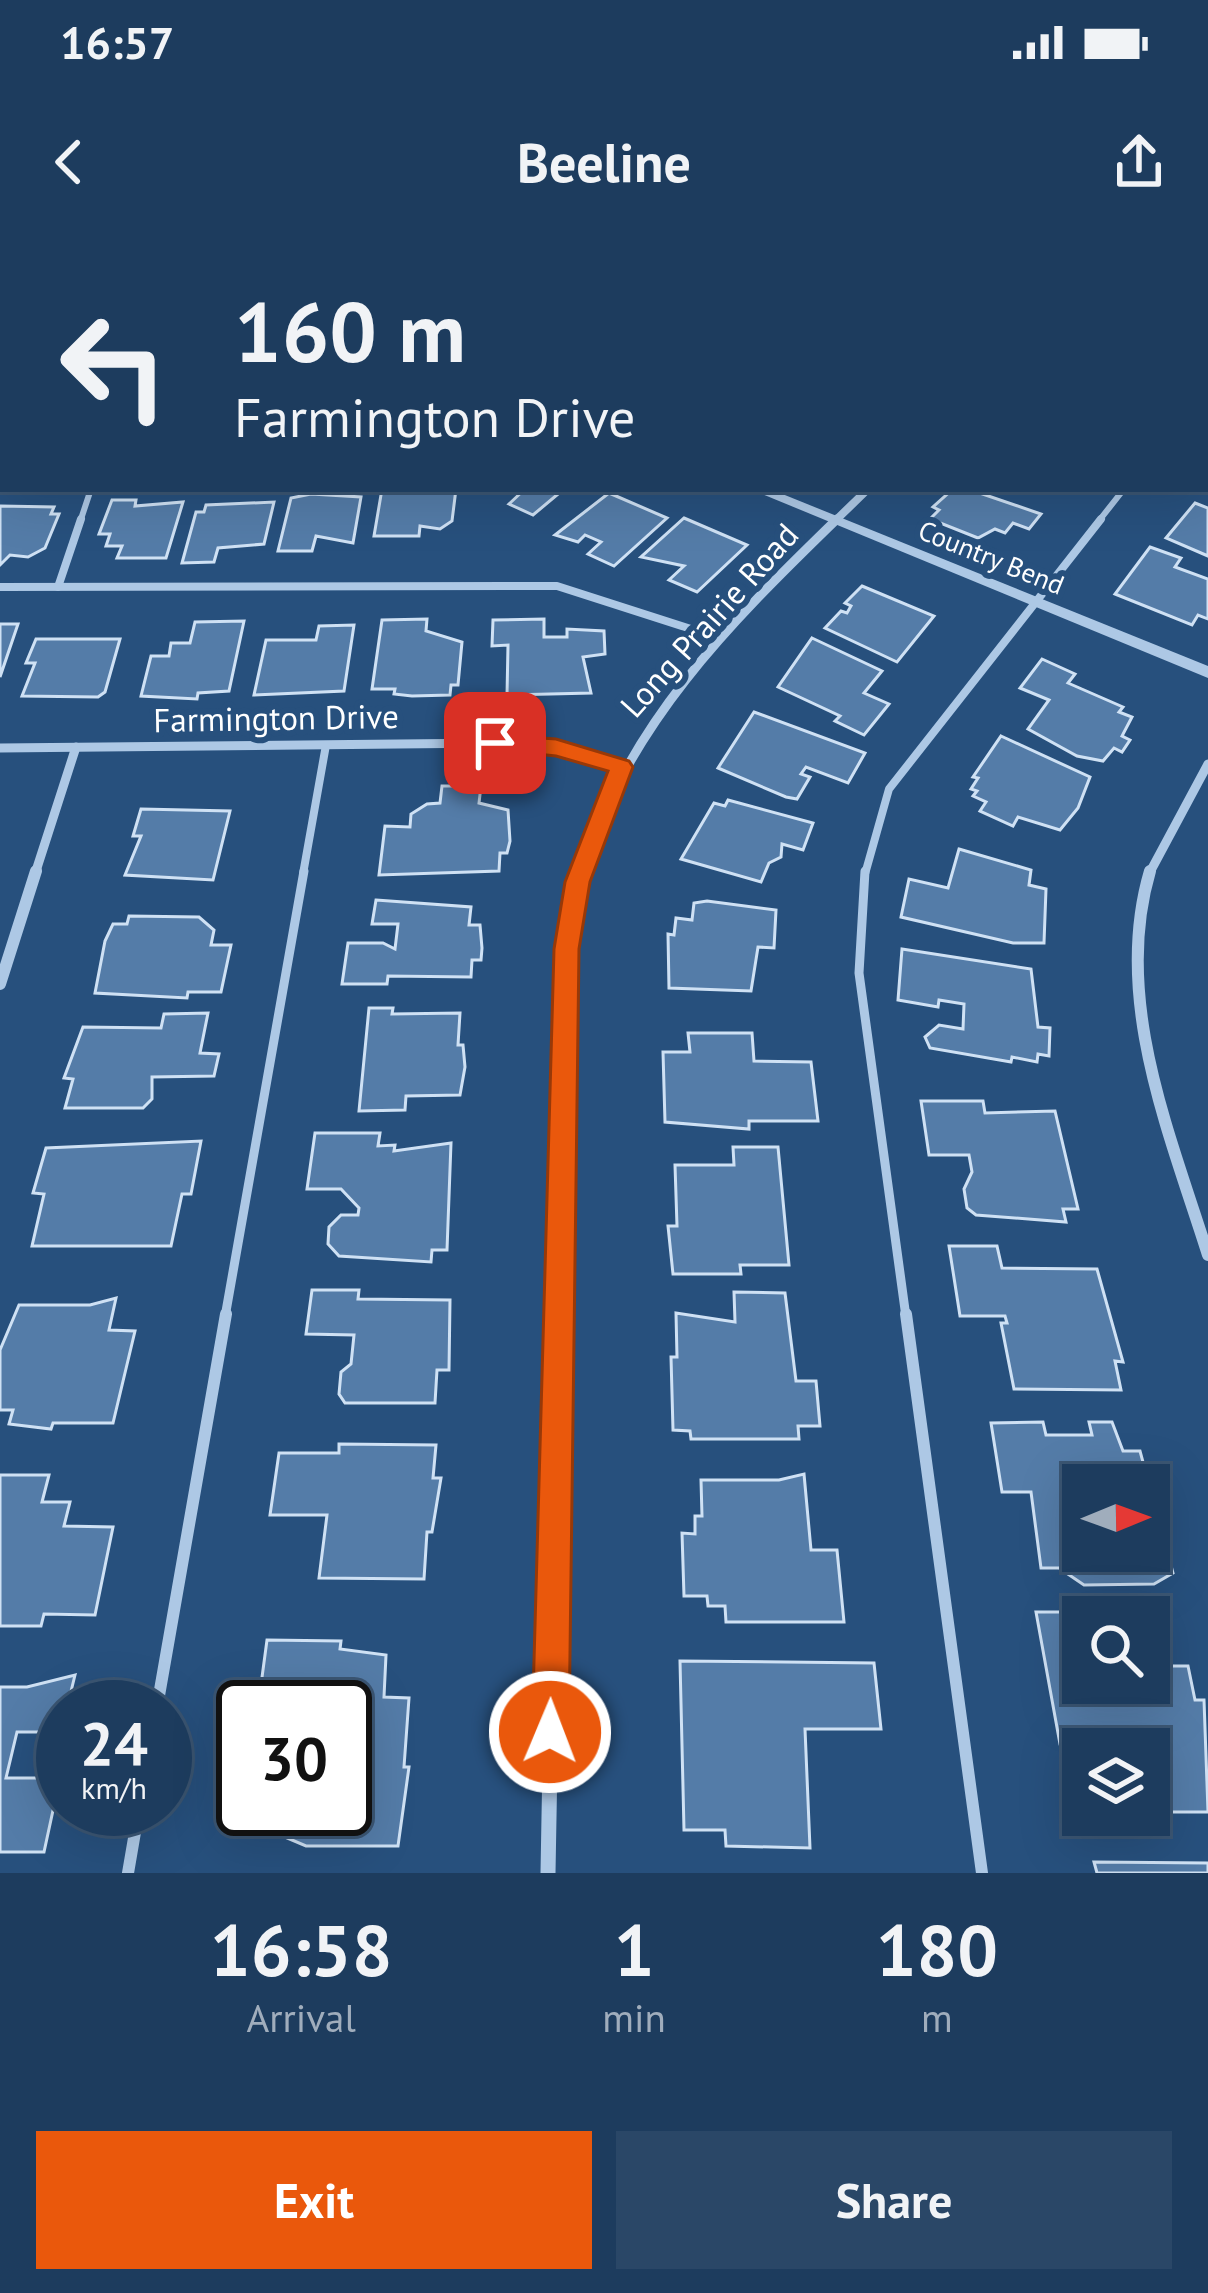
<!DOCTYPE html>
<html lang="en">
<head>
<meta charset="utf-8">
<style>
	body { margin:0; font-family:"PT Sans",sans-serif; background:#2a4767; color:#f1f3f6; height:100vh; display:flex; flex-direction:column; font-size:45px; white-space:nowrap }
	* { box-sizing:border-box; margin:0 }
	p { font-size:39px; color:#a0adbc }
	.icon { flex:none; width:66px; height:66px; fill:none; stroke:currentColor; stroke-width:2; stroke-linecap:round; stroke-linejoin:round }
	.map { position:relative; height:1633px; overflow:hidden }
	.drawer { display:flex; flex-direction:column; background:#1d3c5e; flex:1 }
	.drawer>* { flex:none }
	.top-card { position:absolute; left:0px; top:0px; width:1209px; height:252px; box-shadow:0 12px 48px #0002,0 0 0 3px #3b5673; background:#1d3c5e; color:#f1f3f6; overflow:hidden }
	.needle { width:78px; rotate:89deg }
	.tools { position:absolute; left:1062px; top:1224px; display:grid; gap:24px }
	.tools a { display:grid; place-items:center; width:108px; height:108px; border-radius:0px; background:#1d3c5e; box-shadow:0 12px 48px #0002,0 0 0 3px #3b5673; font-size:60px }
	.speed { position:absolute; left:36px; top:1440px; display:flex; gap:24px; font-size:60px; font-weight:700; text-align:center }
	.speed>* { display:grid; place-content:center; width:156px; height:156px; border-radius:50%; background:#1d3c5e; box-shadow:0 12px 48px #0002,0 0 0 3px #3b5673; line-height:1 }
	.speed small { font-size:30px; font-weight:400 }
	.speed .limit { border:6px solid #111; border-radius:18px; background:#fff; color:#111 }
	.pin { position:absolute; display:grid; place-items:center; width:102px; height:102px; color:#fff; margin:-51px; border-radius:24px; box-shadow:0 6px 18px #0006 }
	.me { position:absolute; width:132px; margin:-66px; rotate:1deg; stroke-linejoin:round; filter:drop-shadow(0 0 9px #0008) }
	.turn { display:flex; align-items:center; gap:42px; height:252px; padding:0 36px; font-size:54px }
	.turn .icon { width:156px; height:156px; stroke-width:2.5 }
	.turn b { display:block; font-size:84px; line-height:102px }
	.eta { display:flex; justify-content:space-evenly; align-items:center; height:204px; text-align:center }
	.eta b { font-size:72px; font-weight:600; line-height:84px }
	.action { display:flex; gap:24px; margin-top:auto; padding:24px 36px }
	.action a { flex:1; height:138px; border-radius:0px; background:#ea580c; color:#fff; font-size:48px; font-weight:600; line-height:138px; text-align:center }
	.action a+a { background:#2a4767; color:#f1f3f6 }
	.status { display:flex; justify-content:space-between; align-items:center; height:84px; padding:0 60px; background:#1d3c5e; direction:ltr }
	.status svg { height:33px; fill:currentColor }
	header { display:flex; justify-content:space-between; align-items:center; height:156px; padding:0 36px; background:#1d3c5e; font-size:54px; font-weight:600 }
	.map>svg:first-child { display:block }
	.building { fill:#547ca8; stroke:#cfe1f4; stroke-width:3; fill-rule:evenodd }
	.lines { fill:none; stroke-linecap:round; stroke-linejoin:round }
	.service-far3 { stroke:#adc8e5; stroke-width:6 }
	.service-far2 { stroke:#adc8e5; stroke-width:8 }
	.service-far1 { stroke:#adc8e5; stroke-width:9 }
	.service { stroke:#adc8e5; stroke-width:12 }
	.minor-far3 { stroke:#adc8e5; stroke-width:8 }
	.minor-far2 { stroke:#adc8e5; stroke-width:9 }
	.minor-far1 { stroke:#adc8e5; stroke-width:12 }
	.minor { stroke:#adc8e5; stroke-width:15 }
	.tertiary { fill:#adc8e5; fill-rule:evenodd }
	.route { fill:#ea580c; stroke:#983908; stroke-width:3 }
	.labels { text-anchor:middle; stroke-width:12; stroke-linejoin:round; paint-order:stroke }
	.far-street-label { font-size:27px; fill:#fff; stroke:#27507d }
	.street-label { font-size:33px; fill:#fff; stroke:#27507d }
</style>
</head>
<body>
<div class="status"><b>16:57</b><svg viewBox="0 0 49 12"><path d="M0 12V9h3v3zM5 12V6h3v6zM10 12V3h3v9zM15 12V0h3v12zM26 1h20v11H26zM47 4h2v5h-2z"/></svg></div>
<header><svg class="icon" aria-label="back" viewBox="0 0 24 24"><path d="M15 5l-7 7 7 7"/></svg>Beeline<svg class="icon" aria-label="share" viewBox="0 0 24 24"><path d="M12 15V3M7 8l5-5 5 5M5 13v7h14v-7"/></svg></header>
<div class="map">
<svg width="1208" height="1633" viewBox="0 0 1208 1633">
	<rect width="100%" height="100%" fill="#27507d"/>
	<!-- building -->
	<g class="building">
		<polygon points="382,249 456,249 452,281 440,289 420,286 419,296 374,296"/>
		<polygon points="564,249 533,275 509,264 525,249"/>
		<polygon points="953,249 968,249 1041,274 1029,289 1013,283 1005,293 995,289 978,298 930,279 939,270 933,267"/>
		<polygon points="609,253 667,278 614,326 588,314 601,302 585,295 578,302 555,295"/>
		<polygon points="311,254 361,257 353,303 316,296 312,311 278,311 291,258"/>
		<polygon points="112,260 136,260 135,266 183,262 166,318 117,318 122,306 106,306 110,294 99,294"/>
		<polygon points="274,262 264,304 218,308 214,322 182,323 196,272 204,272 206,265"/>
		<polygon points="1195,263 1208,268 1208,316 1166,298"/>
		<polygon points="0,266 54,267 51,274 59,274 45,308 28,317 10,315 0,325"/>
		<polygon points="684,278 747,305 697,352 669,340 684,326 641,317"/>
		<polygon points="1150,307 1181,318 1175,327 1208,339 1208,379 1198,375 1192,385 1115,354"/>
		<polygon points="862,346 934,376 897,422 825,388 841,371 847,373 851,366 845,363"/>
		<polygon points="427,379 426,391 462,402 458,445 451,445 450,455 412,456 394,454 395,449 372,449 382,380"/>
		<polygon points="544,379 544,397 567,397 567,389 604,391 605,414 583,417 591,453 507,455 508,405 492,406 493,380"/>
		<polygon points="244,381 229,451 198,453 197,459 141,456 151,416 169,416 171,403 190,403 195,382"/>
		<polygon points="0,384 18,384 0,437"/>
		<polygon points="354,385 344,451 254,455 266,400 316,400 319,386"/>
		<polygon points="812,398 882,431 864,453 889,464 864,495 835,481 840,476 778,447"/>
		<polygon points="36,399 120,399 105,452 98,457 22,456 35,423 26,423"/>
		<polygon points="1042,419 1075,434 1068,443 1123,467 1119,472 1132,477 1122,496 1130,500 1122,512 1114,508 1103,521 1077,516 1028,489 1049,460 1020,448"/>
		<polygon points="754,472 865,513 848,543 806,527 801,534 810,537 797,559 786,557 718,528"/>
		<polygon points="1001,496 1090,537 1078,568 1060,590 1018,577 1013,586 980,571 986,562 973,556 977,551 971,549 978,538 973,537"/>
		<polygon points="442,546 481,546 479,563 508,570 510,601 507,613 500,613 499,631 379,635 385,586 410,587 411,574 427,564 440,563"/>
		<polygon points="728,560 813,583 803,610 782,604 781,617 769,623 761,642 681,619 714,563 725,566"/>
		<polygon points="141,569 230,571 213,640 125,635 141,596 133,596"/>
		<polygon points="959,609 1031,630 1029,645 1046,649 1044,703 1013,703 901,677 909,639 948,648"/>
		<polygon points="376,660 471,667 469,685 480,685 482,708 481,720 472,720 471,737 388,736 387,744 342,744 348,703 383,703 395,709 398,684 372,684"/>
		<polygon points="707,661 776,670 774,708 758,707 751,751 669,748 668,694 674,695 676,678 692,680 694,663"/>
		<polygon points="129,676 199,677 214,690 211,705 231,705 221,752 188,752 187,758 95,753 105,701 113,684 127,684"/>
		<polygon points="902,709 1031,729 1038,787 1050,788 1049,816 1038,814 1037,822 1012,817 1011,822 930,808 925,797 939,785 963,789 964,764 939,760 938,767 898,760"/>
		<polygon points="393,768 392,774 460,773 458,805 463,805 465,827 460,855 406,856 405,870 359,871 369,768"/>
		<polygon points="208,773 200,813 219,814 214,836 152,837 152,859 143,868 65,868 73,839 64,838 83,787 161,788 164,774"/>
		<polygon points="688,793 752,793 754,821 811,822 818,881 749,881 749,889 665,882 663,812 690,812"/>
		<polygon points="921,861 983,861 985,873 1055,871 1078,969 1063,969 1066,982 976,975 967,968 964,949 972,932 969,915 929,915"/>
		<polygon points="315,893 380,893 378,906 395,905 394,911 451,903 447,1010 432,1010 431,1022 339,1016 328,1004 329,987 341,975 358,975 359,968 341,949 307,949"/>
		<polygon points="201,901 191,954 182,954 171,1006 32,1006 44,954 33,953 46,908"/>
		<polygon points="733,907 778,907 789,1025 740,1025 741,1034 673,1034 668,986 677,986 675,925 734,925"/>
		<polygon points="949,1006 997,1006 1002,1028 1097,1029 1123,1122 1115,1121 1121,1150 1014,1149 1001,1083 1007,1083 1005,1076 960,1076"/>
		<polygon points="312,1050 359,1050 358,1059 450,1060 449,1130 437,1130 435,1163 345,1163 339,1154 341,1132 351,1124 354,1095 306,1094"/>
		<polygon points="734,1052 785,1053 796,1141 816,1141 820,1186 798,1186 799,1199 691,1199 690,1191 673,1190 671,1117 677,1117 676,1073 735,1082"/>
		<polygon points="116,1058 109,1090 135,1091 113,1183 53,1183 51,1189 9,1184 13,1170 0,1170 0,1110 19,1065 90,1065"/>
		<path d="M1043,1182l3,13h46l-3,-13h23l11,29h17l33,122 -19,11 -70,1 -25,-17h-18l-10,-76h-29l-11,-69zM1083,1245h66v66h-66z"/>
		<polygon points="339,1204 436,1205 433,1238 441,1238 432,1292 427,1292 424,1339 319,1338 327,1275 270,1275 279,1213 339,1213"/>
		<polygon points="804,1234 811,1310 837,1310 844,1382 726,1382 725,1366 708,1366 707,1356 684,1356 682,1293 695,1294 695,1276 702,1276 701,1240 779,1240"/>
		<polygon points="0,1235 49,1235 42,1262 70,1262 64,1286 113,1287 95,1375 44,1374 41,1386 0,1386"/>
		<polygon points="1036,1372 1106,1372 1107,1377 1083,1377 1083,1443 1149,1443 1149,1386 1157,1386 1165,1426 1188,1426 1195,1460 1204,1460 1208,1572 1149,1572 1149,1509 1060,1504"/>
		<polygon points="267,1400 341,1401 340,1409 386,1415 384,1457 409,1458 404,1527 409,1527 398,1606 306,1606 273,1592 276,1569 345,1569 345,1467 258,1467"/>
		<polygon points="680,1421 874,1423 881,1489 805,1489 810,1608 726,1606 725,1590 684,1590"/>
		<polygon points="75,1435 63,1484 56,1492 17,1492 6,1538 60,1538 44,1612 0,1612 0,1447 27,1447"/>
		<polygon points="1094,1622 1208,1623 1208,1633 1097,1633"/>
	</g>
	<g class="lines">
		<!-- service-far3 -->
		<g class="service-far3">
			<polyline points="80,282 91,249"/>
			<polyline points="1098,282 1124,249"/>
		</g>
		<!-- service-far2 -->
		<g class="service-far2">
			<polyline points="0,347 557,346 719,398"/>
			<polyline points="58,347 81,279"/>
			<polyline points="303,634 326,505"/>
			<polyline points="865,634 889,549 1101,279"/>
		</g>
		<!-- service-far1 -->
		<g class="service-far1">
			<polyline points="865,631 859,733 906,1077"/>
			<polyline points="225,1077 304,631"/>
		</g>
		<!-- service -->
		<g class="service">
			<polyline points="906,1074 982,1633"/>
			<polyline points="157,1467 226,1074"/>
			<polyline points="128,1633 139,1569"/>
		</g>
		<!-- minor-far3 -->
		<g class="minor-far3">
			<polyline points="691,3 695,0"/>
			<polyline points="834,282 868,249"/>
		</g>
		<!-- minor-far2 -->
		<g class="minor-far2">
			<polyline points="0,508 495,503 556,508 621,527"/>
			<polyline points="35,634 76,507"/>
			<path d="M581,634c45,-148 148,-250 256,-355"/>
			<polyline points="1149,634 1208,524"/>
		</g>
		<!-- minor-far1 -->
		<g class="minor-far1">
			<path d="M1150,631c-38,128 20,263 58,384"/>
			<polyline points="0,744 36,631"/>
			<polyline points="558,1077 565,753 582,631"/>
		</g>
		<!-- minor -->
		<polyline class="minor" points="548,1633 558,1074"/>
		<!-- tertiary -->
		<g class="tertiary">
			<polygon points="306,0 318,0 320,3 308,3"/>
			<polygon points="750,249 770,249 1208,426 1208,438"/>
		</g>
	</g>
	<!-- route -->
	<polygon class="route" points="495,495 556,499 629,521 633,527 590,642 579,709 569,1492 563,1506 550,1511 537,1506 532,1492 554,709 565,642 608,531 556,516 487,509 483,503"/>
	<g class="labels">
		<!-- far-street labels -->
		<g class="far-street-label">
			<text transform="translate(991 318) rotate(22)" y="9">Country Bend</text>
		</g>
		<!-- street labels -->
		<g class="street-label">
			<text transform="translate(709 380) rotate(-48)" y="12">Long Prairie Road</text>
			<text transform="translate(276 478) rotate(-1)" y="12">Farmington Drive</text>
		</g>
	</g>
</svg>
<div class="tools">
<a><svg class="needle" viewBox="-14 -14 28 28"><path d="M0-13l5 13h-10z" fill="#e53935"/><path d="M0 13l5-13h-10z" fill="#a0adbc"/></svg></a>
<a><svg class="icon" aria-label="search" viewBox="0 0 24 24"><circle cx="10" cy="10" r="6"/><path d="M15 15l6 6"/></svg></a>
<a><svg class="icon" aria-label="layers" viewBox="0 0 24 24"><path d="M12 4l9 5-9 5-9-5zM3 14l9 5 9-5"/></svg></a>
</div>
<div class="speed"><div>24<small>km/h</small></div><div class="limit">30</div></div>
<div class="pin" style="left:495px;top:503px;background:#d93025"><svg class="icon" aria-label="arrive" viewBox="0 0 24 24"><path d="M6 21V4h12l-3 4 3 4H6"/></svg></div>
<svg class="me" style="left:550px;top:1492px" viewBox="-20 -20 40 40"><circle r="17" fill="#ea580c" stroke="#fff" stroke-width="3"/><path d="M0-11L8 9 0 5-8 9z" fill="#fff"/></svg>
<div class="top-card">
<div class="turn"><svg class="icon" aria-label="left" viewBox="0 0 24 24"><path d="M17 20v-9H6M10 6l-5 5 5 5"/></svg><div><b>160 m</b>Farmington Drive</div></div>
</div>
</div>
<section class="drawer">
<div class="eta">
<div><b>16:58</b><p>Arrival</p></div>
<div><b>1</b><p>min</p></div>
<div><b>180</b><p>m</p></div>
</div>
<div class="action"><a>Exit</a><a>Share</a></div>
</section>
</body>
</html>
